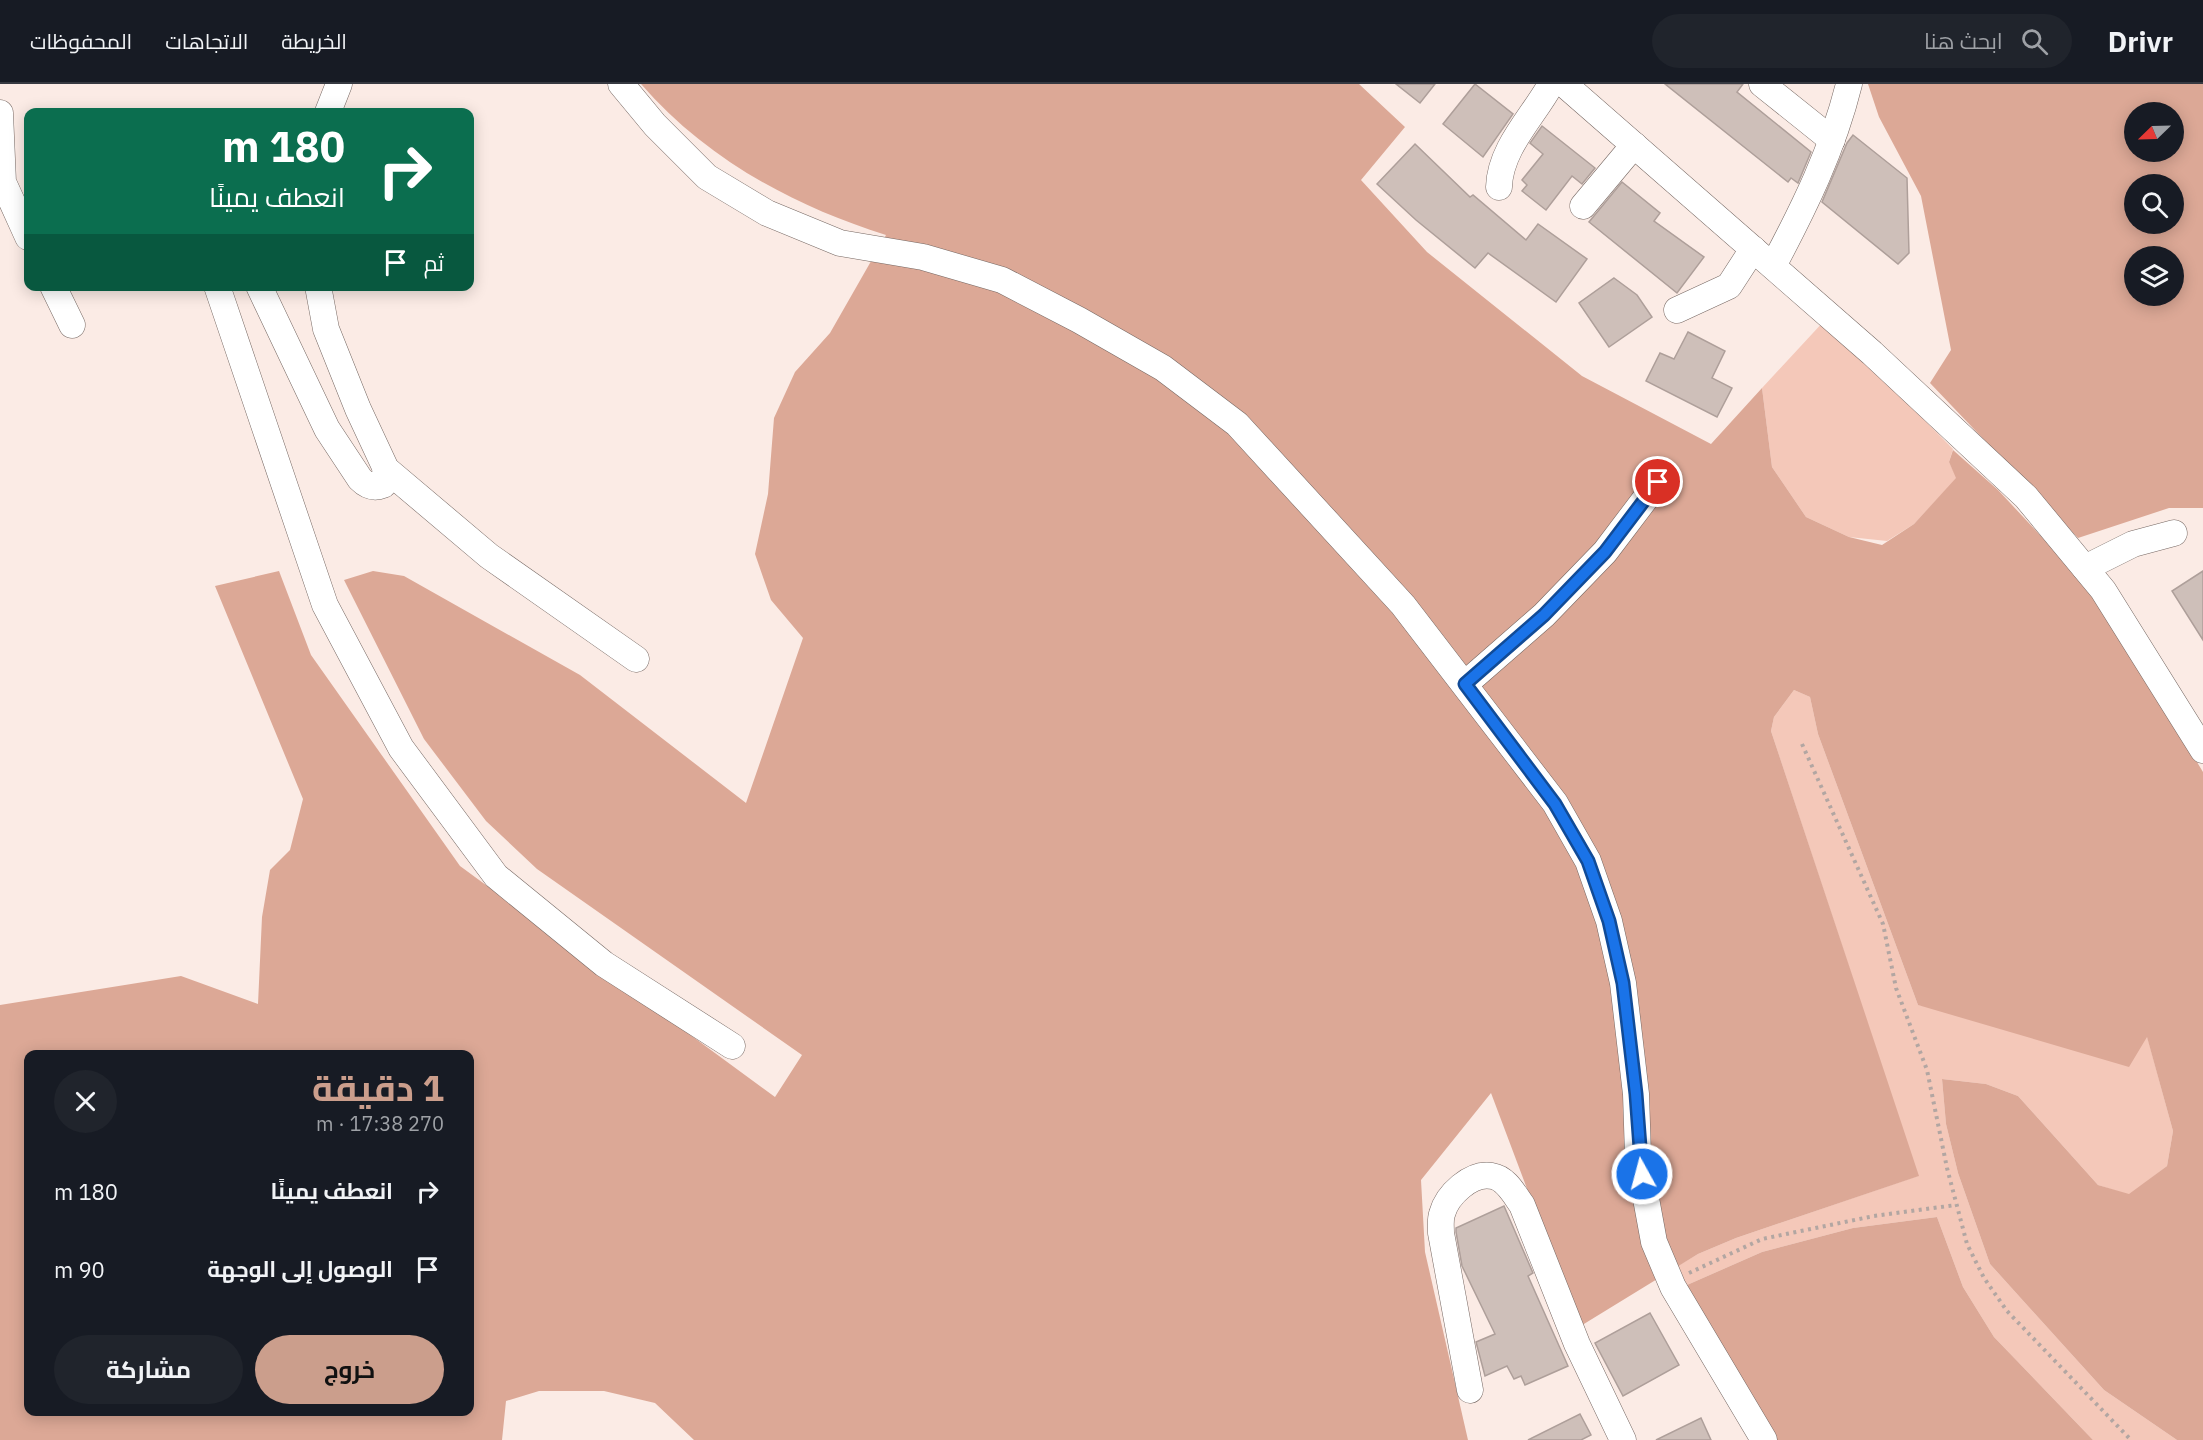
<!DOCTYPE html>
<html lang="ar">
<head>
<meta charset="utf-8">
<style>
	body { margin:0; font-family:"IBM Plex Sans",Cairo,sans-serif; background:#20242c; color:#f1f3f6; direction:rtl; height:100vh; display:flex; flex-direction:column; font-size:22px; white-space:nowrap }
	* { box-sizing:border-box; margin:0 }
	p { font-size:20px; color:#9ea1a6 }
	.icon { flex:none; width:33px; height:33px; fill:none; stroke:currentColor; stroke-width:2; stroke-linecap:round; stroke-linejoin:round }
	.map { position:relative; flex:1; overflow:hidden; direction:ltr }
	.side { position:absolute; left:24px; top:966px; width:450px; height:366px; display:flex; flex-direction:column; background:#171b24; border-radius:12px; box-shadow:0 3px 15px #0003; direction:rtl }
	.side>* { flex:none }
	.top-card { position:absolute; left:24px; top:24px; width:450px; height:183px; border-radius:12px; box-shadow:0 3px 15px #0003; direction:rtl; background:#0b6e4f; color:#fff; overflow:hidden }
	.needle { width:39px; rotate:247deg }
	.tools { position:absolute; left:2124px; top:18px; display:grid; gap:12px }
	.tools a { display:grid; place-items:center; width:60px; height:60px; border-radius:50%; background:#171b24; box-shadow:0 3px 15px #0003; font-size:30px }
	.pin { position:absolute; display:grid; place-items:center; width:51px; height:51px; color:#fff; margin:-26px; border:3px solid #fff; border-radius:50%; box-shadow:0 2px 6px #0007 }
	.me { position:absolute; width:66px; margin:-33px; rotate:353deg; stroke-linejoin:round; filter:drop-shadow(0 0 4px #0008) }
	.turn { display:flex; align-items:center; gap:21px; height:126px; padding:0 30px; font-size:27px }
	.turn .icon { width:78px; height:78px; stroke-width:2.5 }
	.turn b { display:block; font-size:42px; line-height:51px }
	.then { display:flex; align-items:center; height:57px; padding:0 30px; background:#0003; gap:12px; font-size:22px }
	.round { display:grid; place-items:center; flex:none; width:63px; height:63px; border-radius:32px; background:#20242c }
	.summary { display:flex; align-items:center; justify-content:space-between; height:102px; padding:0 30px }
	h1 { font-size:36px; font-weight:700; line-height:45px; color:#cb9e8c }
	.primary-button { display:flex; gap:12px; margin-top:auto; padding:12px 30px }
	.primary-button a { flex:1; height:69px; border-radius:36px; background:#cb9e8c; color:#111; font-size:24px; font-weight:700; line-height:69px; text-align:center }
	.primary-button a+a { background:#20242c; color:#f1f3f6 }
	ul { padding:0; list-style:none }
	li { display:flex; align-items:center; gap:18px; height:78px; padding:0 30px }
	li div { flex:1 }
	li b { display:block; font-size:22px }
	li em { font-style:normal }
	header { display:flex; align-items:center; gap:36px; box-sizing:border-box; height:84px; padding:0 30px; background:#171b24; border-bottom:2px solid #363941 }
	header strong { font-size:28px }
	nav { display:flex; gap:33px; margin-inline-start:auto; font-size:21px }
	.search { width:420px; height:54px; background:#20242c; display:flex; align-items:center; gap:15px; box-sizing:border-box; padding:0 21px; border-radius:33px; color:#9ea1a6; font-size:22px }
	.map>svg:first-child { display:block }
	.green { fill:#f4c8b9 }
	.forest { fill:#dca896; fill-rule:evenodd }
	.building { fill:#cebfb9; stroke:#ae9f9a; stroke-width:1.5 }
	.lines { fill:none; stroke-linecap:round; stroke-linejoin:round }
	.minor-casing { stroke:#766863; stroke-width:27 }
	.path { stroke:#b2a6a2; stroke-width:4; stroke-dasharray:3 4.5; stroke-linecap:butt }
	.minor { stroke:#fff; stroke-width:26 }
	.route-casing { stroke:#114b97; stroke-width:15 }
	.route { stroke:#1a73e8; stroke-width:10 }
</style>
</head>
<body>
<header>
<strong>Drivr</strong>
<div class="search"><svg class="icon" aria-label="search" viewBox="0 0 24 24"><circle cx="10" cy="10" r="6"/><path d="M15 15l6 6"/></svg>ابحث هنا</div>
<nav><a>الخريطة</a><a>الاتجاهات</a><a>المحفوظات</a></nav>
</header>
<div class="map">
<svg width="2203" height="1356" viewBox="0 0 2203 1356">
	<rect width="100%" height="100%" fill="#fbebe5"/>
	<!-- green -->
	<g class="green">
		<polygon points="1825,236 1953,365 1949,378 1957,394 1914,440 1887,457 1849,453 1806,433 1772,383 1762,304"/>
		<polygon points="1794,606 1810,613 1818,650 1918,921 2147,952 2173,1047 2167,1082 2129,1111 2098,1101 2018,1012 1986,1000 1942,995 1946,1040 1958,1089 1990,1180 2104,1306 2177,1356 2093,1356 1994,1253 1963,1203 1937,1133 1853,1144 1762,1168 1687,1201 1676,1183 1698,1170 1736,1154 1918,1092 1771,647 1774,633"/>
	</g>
	<!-- forest -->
	<g class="forest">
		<path d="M641,0h718l46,43 -44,53 66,72 155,124 129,68 51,-56 10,79 34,50 43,20 33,8 32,-21 42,-46 -7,-16 4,-12 45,40 97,104 108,178v668h-26l-73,-50 -114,-126 -32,-91 -12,-49 -4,-45 44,5 32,12 80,89 31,9 38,-28 6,-35 -26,-94 -18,30 -211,-62 -100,-271 -8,-37 -16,-7 -20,27 -3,14 148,445 -183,62 -38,16 -119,73 -88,-234 -70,87 4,72 43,188h-774l-39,-37 -51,-12h-65l-33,10 -4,39h-502v-435l181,-29 77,28 4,-87 8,-47 20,-20 13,-51 -88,-213 64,-15 32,84 149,211 315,231 27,-42 -265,-186 -51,-48 -62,-82 -80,-159 29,-9 31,5 176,99 166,128 57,-165 -32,-38 -16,-46 13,-60 6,-76 21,-46 35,-39 56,-98c-93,-29 -181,-77 -245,-151zM28,970h442v358h-442z"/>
		<path d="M1868,0h335v424h-34l-91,30 -148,-155 21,-33 -30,-154 -42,-79zM2134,28h40v40h-40zM2134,100h40v40h-40zM2134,172h40v40h-40z"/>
		<polygon points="1937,1133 1963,1203 1994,1253 2093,1356 1775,1356 1687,1201 1762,1168 1853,1144"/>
	</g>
	<!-- building -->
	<g class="building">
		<polygon points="1396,0 1435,0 1420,19"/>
		<polygon points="1475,0 1513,30 1483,73 1443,40"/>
		<polygon points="1665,0 1743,0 1737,8 1811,68 1798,99 1791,94 1788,98"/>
		<polygon points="1542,42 1595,84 1582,100 1572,92 1546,126 1522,107 1527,101 1522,96 1543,70 1530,59"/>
		<polygon points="1853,51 1907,94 1909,169 1898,180 1822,118 1847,59"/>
		<polygon points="1415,60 1470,113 1473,111 1526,156 1538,140 1587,175 1556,218 1488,169 1475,184 1416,136 1377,100"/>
		<polygon points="1622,98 1660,129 1654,137 1704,173 1677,209 1589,138"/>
		<polygon points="1614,194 1637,211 1652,233 1609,263 1579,219"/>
		<polygon points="1688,248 1725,267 1712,294 1732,304 1717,333 1646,297 1660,269 1674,275"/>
		<polygon points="2203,487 2203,556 2172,507"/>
		<polygon points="1504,1122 1533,1189 1528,1192 1568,1282 1525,1301 1521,1292 1514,1295 1507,1282 1485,1292 1476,1258 1495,1250 1462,1182 1456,1148 1456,1144"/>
		<polygon points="1650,1229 1679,1281 1623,1312 1595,1259"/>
		<polygon points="1580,1330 1591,1351 1581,1356 1528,1356"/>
		<polygon points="1701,1334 1711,1356 1656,1356"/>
	</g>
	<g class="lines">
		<!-- minor casing -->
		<g class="minor-casing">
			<g id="minor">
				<polyline points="621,0 655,41 707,93 767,129 840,159 923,173 1002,196 1079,236 1163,284 1237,340 1403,521 1555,719 1588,777 1609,837 1623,899 1636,1010 1638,1071 1654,1158 1673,1203 1764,1356"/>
				<polyline points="1564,0 1872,269 2026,413 2103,506 2203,666"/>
				<polyline points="1762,0 1832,56"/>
				<polyline points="328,28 339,0"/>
				<polyline points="0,29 3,98 28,153"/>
				<path d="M1499,103c1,-39 34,-70 52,-103"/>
				<polyline points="1583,122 1634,61"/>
				<path d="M1773,182c31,-58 60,-117 76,-182"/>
				<polyline points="53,202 72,241"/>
				<polyline points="217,202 325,521 401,664 496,792 604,880 732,962"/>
				<path d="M259,202l68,143 33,50c7,7 13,10 23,6l3,-16"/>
				<polyline points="318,202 326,245 358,325 386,385 489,472 636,575"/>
				<polyline points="1677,226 1729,202 1753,165"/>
				<polyline points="2085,484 2133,460 2174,449"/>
				<polyline points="1465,600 1544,531 1605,468 1658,398"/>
				<path d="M1470,1306l-29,-157c0,-6 -1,-13 1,-19 5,-19 29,-42 50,-38 14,2 22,18 30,29l55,139 46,96"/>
			</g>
		</g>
		<!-- path -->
		<g class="path">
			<polyline points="1802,660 1883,840 1896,904 1927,986 1947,1084 1967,1160 1984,1194 2007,1227 2131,1356"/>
			<polyline points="1689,1189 1762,1155 1874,1132 1956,1121"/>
		</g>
		<!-- minor -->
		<use href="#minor" class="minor"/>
	</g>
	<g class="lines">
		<!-- route casing -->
		<g class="route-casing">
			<polyline id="route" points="1642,1090 1636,1010 1623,899 1609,837 1588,777 1555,720 1465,600 1544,531 1605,468 1658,398"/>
		</g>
		<!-- route -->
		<use href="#route" class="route"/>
	</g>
</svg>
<div class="tools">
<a><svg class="needle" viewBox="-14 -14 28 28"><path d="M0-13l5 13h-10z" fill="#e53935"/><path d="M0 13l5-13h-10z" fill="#9ea1a6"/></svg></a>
<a><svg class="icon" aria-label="search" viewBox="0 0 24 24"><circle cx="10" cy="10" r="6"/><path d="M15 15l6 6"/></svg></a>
<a><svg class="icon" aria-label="layers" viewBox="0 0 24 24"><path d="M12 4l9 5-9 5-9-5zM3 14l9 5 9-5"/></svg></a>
</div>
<div class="pin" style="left:1658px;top:398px;background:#d93025"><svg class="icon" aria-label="arrive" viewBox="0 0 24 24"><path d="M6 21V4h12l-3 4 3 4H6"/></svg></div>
<svg class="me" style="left:1642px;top:1090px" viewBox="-20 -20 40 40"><circle r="17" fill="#1a73e8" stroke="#fff" stroke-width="3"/><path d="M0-11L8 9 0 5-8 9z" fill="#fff"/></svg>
<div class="top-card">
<div class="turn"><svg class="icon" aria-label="right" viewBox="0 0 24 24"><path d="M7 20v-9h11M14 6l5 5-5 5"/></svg><div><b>180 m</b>انعطف يمينًا</div></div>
<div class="then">ثم<svg class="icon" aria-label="arrive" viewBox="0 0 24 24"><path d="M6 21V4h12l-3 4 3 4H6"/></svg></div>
</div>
<section class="side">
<div class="summary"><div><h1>1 دقيقة</h1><p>270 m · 17:38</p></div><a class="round"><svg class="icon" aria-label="close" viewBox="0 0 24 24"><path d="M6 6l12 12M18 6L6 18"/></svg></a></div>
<ul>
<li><svg class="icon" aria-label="right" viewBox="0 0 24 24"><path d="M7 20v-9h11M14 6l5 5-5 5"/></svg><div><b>انعطف يمينًا</b></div><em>180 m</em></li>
<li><svg class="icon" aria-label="arrive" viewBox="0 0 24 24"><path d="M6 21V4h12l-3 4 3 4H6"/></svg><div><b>الوصول إلى الوجهة</b></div><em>90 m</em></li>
</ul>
<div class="primary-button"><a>خروج</a><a>مشاركة</a></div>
</section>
</div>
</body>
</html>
